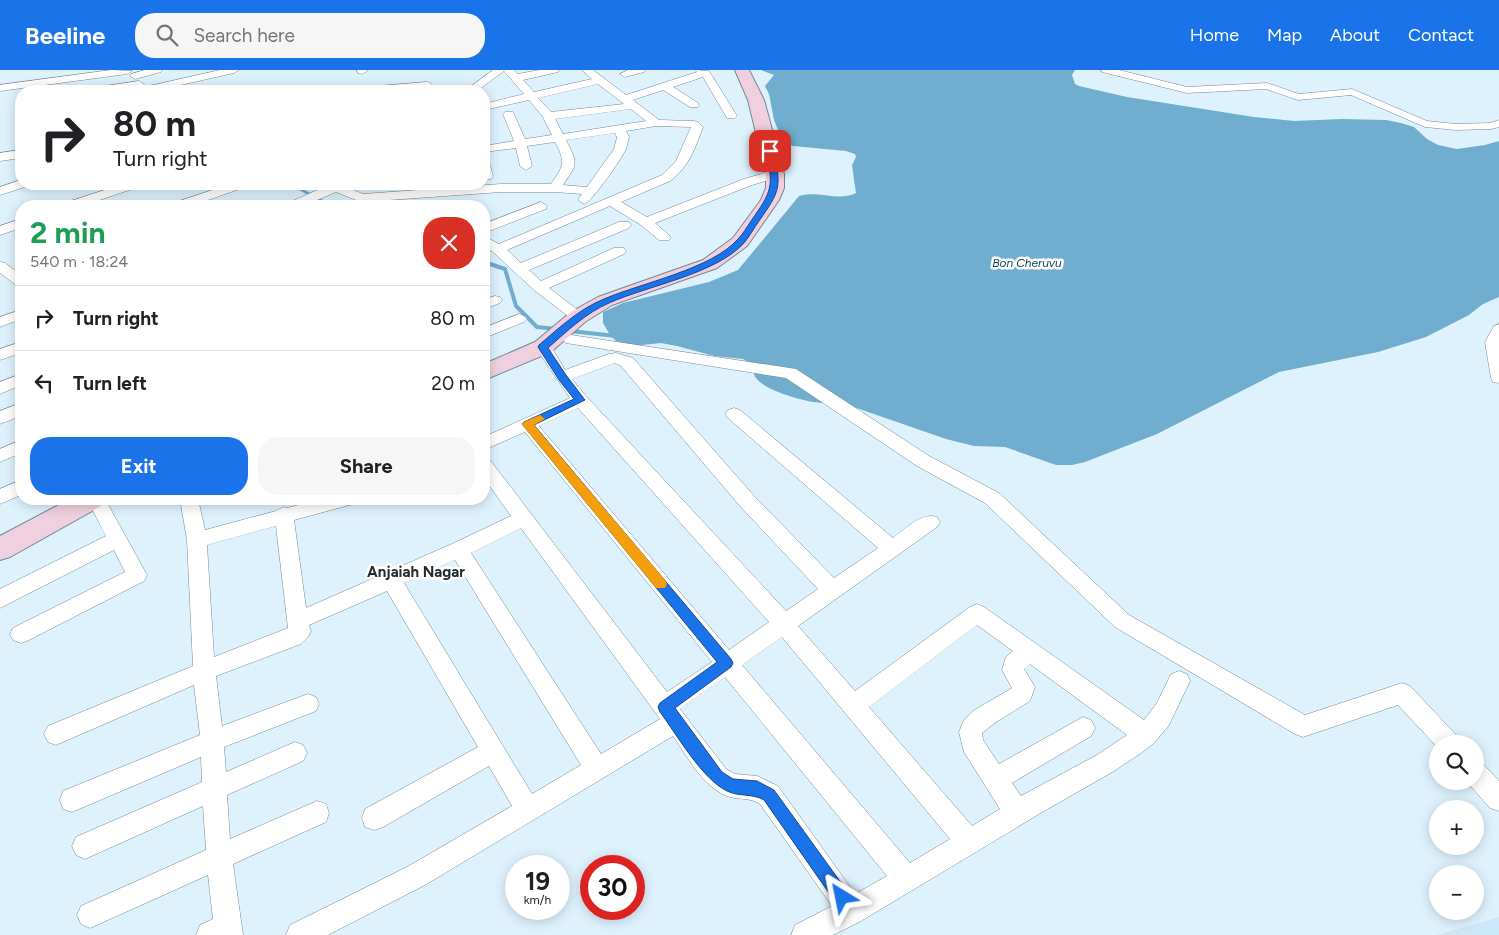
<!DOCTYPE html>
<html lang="en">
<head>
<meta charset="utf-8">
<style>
	body { margin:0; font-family:Figtree,sans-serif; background:#f6f6f6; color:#202124; height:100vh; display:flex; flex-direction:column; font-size:19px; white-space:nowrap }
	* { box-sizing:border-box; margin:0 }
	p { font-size:16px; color:#757577 }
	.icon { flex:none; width:28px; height:28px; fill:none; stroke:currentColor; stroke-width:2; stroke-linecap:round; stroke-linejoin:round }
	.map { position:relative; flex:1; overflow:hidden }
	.side { position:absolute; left:15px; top:130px; width:475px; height:305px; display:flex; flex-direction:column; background:#fff; border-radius:20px; box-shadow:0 2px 12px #0003 }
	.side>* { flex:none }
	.guide { position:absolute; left:15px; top:15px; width:475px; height:105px; border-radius:20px; box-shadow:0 2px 12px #0003; background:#fff; color:#202124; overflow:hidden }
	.buttons { position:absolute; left:1429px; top:665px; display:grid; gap:10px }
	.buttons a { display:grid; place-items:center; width:55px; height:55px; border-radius:50%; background:#fff; box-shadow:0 2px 12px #0003; font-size:25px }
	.speed { position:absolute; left:505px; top:785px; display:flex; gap:10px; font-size:25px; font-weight:700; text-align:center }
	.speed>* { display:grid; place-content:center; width:65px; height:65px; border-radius:50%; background:#fff; box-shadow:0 2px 12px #0003; line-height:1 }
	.speed small { font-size:12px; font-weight:400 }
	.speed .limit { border:8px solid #d22; background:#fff; color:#111 }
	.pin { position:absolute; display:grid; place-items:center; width:42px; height:42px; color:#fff; margin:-21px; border-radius:10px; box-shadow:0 2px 8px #0006 }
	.me { position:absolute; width:55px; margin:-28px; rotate:325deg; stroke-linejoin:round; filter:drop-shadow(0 0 4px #0008) }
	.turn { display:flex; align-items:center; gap:18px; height:105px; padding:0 15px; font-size:22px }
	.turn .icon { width:65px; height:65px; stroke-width:2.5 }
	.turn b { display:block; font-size:35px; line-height:42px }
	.round { display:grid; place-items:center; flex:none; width:52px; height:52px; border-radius:20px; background:#f6f6f6 }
	.summary { display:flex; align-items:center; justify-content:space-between; height:85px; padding:0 15px }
	h1 { font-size:30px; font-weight:700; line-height:38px; color:#1e9e55 }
	.button { display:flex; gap:10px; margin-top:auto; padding:10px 15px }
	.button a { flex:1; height:58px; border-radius:20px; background:#1a73e8; color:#fff; font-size:20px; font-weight:700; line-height:58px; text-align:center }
	.button a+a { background:#f6f6f6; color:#202124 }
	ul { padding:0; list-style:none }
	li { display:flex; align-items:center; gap:15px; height:65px; padding:0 15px; border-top:1px solid #e0e0e0 }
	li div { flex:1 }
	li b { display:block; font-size:19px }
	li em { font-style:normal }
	header { display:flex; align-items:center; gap:30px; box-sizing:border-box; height:70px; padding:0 25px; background:#1a73e8; color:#fff }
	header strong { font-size:24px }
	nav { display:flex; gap:28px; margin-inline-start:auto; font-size:18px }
	.search { width:350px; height:45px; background:#f6f6f6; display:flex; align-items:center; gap:12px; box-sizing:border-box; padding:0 18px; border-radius:20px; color:#757577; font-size:19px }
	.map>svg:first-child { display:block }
	.built { fill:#cce7f7 }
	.water { fill:#70adce }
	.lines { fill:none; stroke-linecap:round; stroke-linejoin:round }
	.stream-far1 { stroke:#70adce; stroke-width:3 }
	.stream { stroke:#70adce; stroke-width:4 }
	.street-casing { stroke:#758893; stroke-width:1 }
	.secondary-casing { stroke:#758893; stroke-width:2 }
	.street { fill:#fff; fill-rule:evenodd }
	.secondary { fill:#f0d0df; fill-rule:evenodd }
	.route { fill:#1a73e8; stroke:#114b97 }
	.slow { fill:#f59e0b }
	.labels { text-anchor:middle; stroke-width:5; stroke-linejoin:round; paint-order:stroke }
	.far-water-label { font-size:12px; font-style:italic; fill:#063c53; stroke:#fff }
	.neighbourhood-label { font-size:15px; font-weight:bold; fill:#232a2f; stroke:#fff }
</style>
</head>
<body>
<header>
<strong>Beeline</strong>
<div class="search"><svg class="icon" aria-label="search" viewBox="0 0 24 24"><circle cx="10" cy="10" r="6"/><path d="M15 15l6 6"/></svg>Search here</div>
<nav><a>Home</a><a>Map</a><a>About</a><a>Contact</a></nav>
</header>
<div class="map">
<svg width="1499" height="865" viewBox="0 0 1499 865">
	<rect width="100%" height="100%" fill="#def2fe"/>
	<!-- built -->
	<polygon class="built" points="1499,847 1499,865 1437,865"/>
	<!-- water -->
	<path class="water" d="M761,0h314l-3,5 3,9 4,2 48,11 127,20 40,4 48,-2 44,1 15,3 13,4 13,12 11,6 19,4 28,-4 14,-4v156l-16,7 -14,11 -43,22 -48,15 -99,20 -122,62 -72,28 -13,3h-16l-51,-18 -31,-1 -28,-7 -101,-35c-11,-2 -20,0 -31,-2 -14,-2 -50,-12 -58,-24 -3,-3 -2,-8 -3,-12l-10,-7 -29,-3 -37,-10 -16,-3 -29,3 -16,-5 -6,-6 -7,-12v-11l20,-9 86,-21 29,-12 61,-74c18,-6 40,6 57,-3l-4,-28 4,-8 -1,-3 -9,-3 -53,-5 -10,-4 -9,-22 -5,-26 -4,-8 9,-11z"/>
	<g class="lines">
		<!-- stream-far1 -->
		<polyline class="stream-far1" points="291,114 331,136"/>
		<!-- stream -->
		<g class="stream">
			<polyline points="484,192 505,199 516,236 537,257 557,259"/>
			<polyline points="570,261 616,266"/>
		</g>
		<!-- street casing -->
		<g class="street-casing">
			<g id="street">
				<polygon points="111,0 132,1 127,4 0,21 0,15"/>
				<polygon points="145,0 162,0 161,2 135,9 130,6 131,4"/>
				<polygon points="220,0 239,0 234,3 154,21 140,20 145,17"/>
				<polygon points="357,0 367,0 367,1 362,4 358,3"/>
				<path d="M493,0h21l4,4 21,-4h20l-1,2 -35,8 11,12 58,-13 -10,-9h11l33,25 71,-23 -2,-2 14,1 28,45 -2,2h-8l-24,-41 -30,10 25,16 1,2 -1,2h-8l-27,-17 -30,10 26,20 35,1 4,1 5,5c-8,21 -14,40 -33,54l-49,21 26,15 97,-38 31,-9 6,4 -2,3 -27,8 -97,38 16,14 -2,3h-10l-18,-15 -31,-19 -103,44 14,13 98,-41h10l2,3 -2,3 -100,42 12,11 73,-33h10l2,3 -2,3 -75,34 34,26 3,3 -3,3h-10l-39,-30 -41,-38 -9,-6v-10l15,8 163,-69 14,-14 15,-34 -35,-1 -30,5 3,6c-1,4 -2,8 -3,12 -4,9 -34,53 -42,55l-6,-4 4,-6 -27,-2h-54l-140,10 -25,-10 -33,14h-16l1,-3 43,-19h18l-3,3 17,7 138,-10h50c13,-19 15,-21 4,-42l-28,4 5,20 -6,4 -6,-4 -4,-18 -32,4v-6l30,-5 -11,-27 2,-2h8l12,27 27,-4 -9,-18 -14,-17 -45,10v-6l40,-10 -20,-23 -27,20h-12zM598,14l26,20 -73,8 -13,-14zM631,39l15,12 -83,13 -8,-15zM615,63l2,4 -3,12 -27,38 -24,-2c15,-22 15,-21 3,-45z"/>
				<polygon points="628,0 645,0 644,2 625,7 620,4"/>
				<polygon points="1101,0 1119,0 1187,17 1267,13 1299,24 1352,19 1427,51 1456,54 1490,53 1499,50 1499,57 1491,59 1456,60 1425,57 1351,25 1298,30 1266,19 1187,23 1102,2"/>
				<polygon points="139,11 144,14 143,16 112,21 87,21 92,18"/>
				<polygon points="427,12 431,13 432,15 431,17 390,21 350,21 355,18"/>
				<polygon points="279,18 284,21 273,21 274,19"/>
				<polygon points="21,80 21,88 0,91 0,83"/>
				<polygon points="484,91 490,95 493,106 491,109 484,109"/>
				<polygon points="21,110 21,114 27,114 25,117 0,125 0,117"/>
				<polygon points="123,114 140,114 138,117 82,136 64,136 65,133"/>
				<polygon points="230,114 247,114 245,117 191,136 173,136 174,133"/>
				<polygon points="541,132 547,136 546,139 484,163 484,154"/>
				<polygon points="21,149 21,158 0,165 0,156"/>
				<polygon points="0,192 5,193 21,205 21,216 16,215 0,203"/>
				<polygon points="495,226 500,227 502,230 500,233 484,239 484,230"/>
				<polygon points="21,240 21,249 0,257 0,247"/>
				<polygon points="519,244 524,246 527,249 524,252 484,268 484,258"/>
				<polygon points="1499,254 1499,313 1493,312 1491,308 1485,272 1494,256"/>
				<polygon points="571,265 796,299 929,386 999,423 1129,545 1305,645 1402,613 1410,616 1457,666 1461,674 1438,674 1438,678 1398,635 1303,667 1295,664 1115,557 985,433 917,396 786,308 566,273 563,270 566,267"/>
				<polygon points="21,272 21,283 0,290 0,279"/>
				<path d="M543,272l6,1 16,27 44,-16 7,-1 17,5 121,138 80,82 44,-30 -150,-130 -3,-4 3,-4 6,-2 6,2 153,128c12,-9 29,-26 44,-21l3,5 -3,5 -139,99 57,65 115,-84 7,-3 7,3 160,113 13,-17 14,-29 8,-3 8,3 3,7 -21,44 -15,18 -13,10 -27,18 -70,40 -183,110 -28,14h-42l4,-10 37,-19 -72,-102c-10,-7 -22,-4 -33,-8 -25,-10 -39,-39 -54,-60l-248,149 -97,50h-42l4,-10 117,-58 105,-61 -23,-40 -106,61 -9,3 -9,-3 -3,-9 3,-9 113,-62 -91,-156 -78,34 2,6 -3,6 -7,7 -85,32 6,50 86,-32 8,3 3,7 -3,7 -92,36 2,25 69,-30 8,3 4,8 -4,8 -76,34 3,44 87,-38 9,3 3,9 -3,9 -93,42 10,71h-47l4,-10 13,-6 -5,-44 -118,53 -9,-4 -4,-9 4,-9 125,-56 -3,-44 -118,53 -9,-4 -4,-9 4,-9 126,-55 -1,-25 -129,55 -9,-3 -3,-9 3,-9 137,-56 -6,-50 -138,60 -8,-3 -4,-8 4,-8 145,-60 -6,-126 -7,-41h18l7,31 71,-19 8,-4 3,1 34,-9h34l-2,5 -59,16 12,88 146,-64 59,-28 -27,-38v-19l6,1 177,232 45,-30 -187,-230 -41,18v-13l86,-39 -35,-51 2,-4zM615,293l6,3 119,140 78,83 -32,22 -200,-215 -14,-17zM578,338l191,214 -40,28 -190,-224zM276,456l12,102 -74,29 -7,-112zM521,458l139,191 -59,35 -130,-201zM455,490l126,205 -49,29 -128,-211zM977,555l36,26 -7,6 -4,13 10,18 -39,23 -9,9 -5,12 5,20 36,57 -28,17 -103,-119zM782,567l168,202 -40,24 -168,-198zM1030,594l97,71 -30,20 -76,41 -9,-13 79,-47 4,-8 -4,-8 -8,-3 -84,47 -16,-24 -1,-7 14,-11 34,-21 5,-14 -11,-18zM725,607l162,199 -32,18 -77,-108 -21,-10 -22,-2 -9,-5 -46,-60z"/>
				<polygon points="21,304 21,315 0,324 0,312"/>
				<polygon points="21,333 21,346 0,354 0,341"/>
				<polygon points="21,370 21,383 0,392 0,379"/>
				<polygon points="21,410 21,425 0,434 0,419"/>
				<polygon points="87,429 105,429 147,505 144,511 29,570 21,573 13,570 10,564 13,558 125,502 114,480 0,538 0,519 106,466"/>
				<polygon points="1475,691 1484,695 1499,711 1499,741 1490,738 1466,711 1475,711"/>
			</g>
		</g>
		<!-- secondary casing -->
		<g class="secondary-casing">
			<g id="secondary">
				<polygon points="735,0 749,0 764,30 784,104 784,118 779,130 747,176 717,198 612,235 585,252 551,282 484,310 484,294 535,272 571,242 598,227 703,190 733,168 761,130 766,118 766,104 748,30"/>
				<polygon points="70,429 105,429 101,436 10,487 0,490 0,466"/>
			</g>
		</g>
		<!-- street -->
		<use href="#street" class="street"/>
		<!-- secondary -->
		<use href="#secondary" class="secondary"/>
	</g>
	<!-- route -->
	<path class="route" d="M770,79l3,2c9,36 7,40 -14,70 -5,7 -10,16 -15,22 -28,31 -97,43 -135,60 -23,10 -42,28 -61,45l18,27 19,25 -51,25 197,234 2,4 -2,4 -56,41 47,64 11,7 24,2 17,9 73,101 3,6 -3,6 -5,2 -6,-2 -72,-103c-12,-7 -25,-3 -37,-9 -25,-12 -50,-56 -67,-79l-2,-5 2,-4 57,-41 -195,-238 2,-2 50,-23 -15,-19 -21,-33 1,-2c20,-17 40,-36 65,-46 37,-16 108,-30 134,-60 5,-5 9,-12 13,-18 21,-30 23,-34 15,-70z"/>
	<!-- slow -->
	<polygon class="slow" points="540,345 545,349 534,355 665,510 667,514 665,518 656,518 524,357 522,354 524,352"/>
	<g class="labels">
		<!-- far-water labels -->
		<g class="far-water-label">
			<text x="1027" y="197">Bon Cheruvu</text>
		</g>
		<!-- neighbourhood labels -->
		<g class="neighbourhood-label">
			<text x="416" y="507">Anjaiah Nagar</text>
		</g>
	</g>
</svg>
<div class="buttons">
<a><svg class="icon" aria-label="search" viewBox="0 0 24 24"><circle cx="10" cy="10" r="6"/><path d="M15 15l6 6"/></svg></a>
<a>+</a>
<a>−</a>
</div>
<div class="speed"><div>19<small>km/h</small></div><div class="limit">30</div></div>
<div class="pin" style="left:770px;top:81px;background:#d93025"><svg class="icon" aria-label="arrive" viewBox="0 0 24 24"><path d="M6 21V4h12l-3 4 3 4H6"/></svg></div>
<svg class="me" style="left:842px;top:827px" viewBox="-20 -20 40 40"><path d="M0-17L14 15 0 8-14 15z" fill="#1a73e8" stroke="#fff" stroke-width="4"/></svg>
<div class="guide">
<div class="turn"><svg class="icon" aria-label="right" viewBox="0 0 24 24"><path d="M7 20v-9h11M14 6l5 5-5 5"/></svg><div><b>80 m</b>Turn right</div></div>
</div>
<section class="side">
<div class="summary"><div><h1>2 min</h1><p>540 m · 18:24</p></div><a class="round" style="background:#d93025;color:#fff"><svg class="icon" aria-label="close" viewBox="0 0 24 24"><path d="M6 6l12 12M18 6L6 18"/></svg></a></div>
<ul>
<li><svg class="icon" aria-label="right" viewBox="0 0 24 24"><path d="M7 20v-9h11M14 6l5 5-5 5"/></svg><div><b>Turn right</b></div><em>80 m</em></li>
<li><svg class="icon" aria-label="left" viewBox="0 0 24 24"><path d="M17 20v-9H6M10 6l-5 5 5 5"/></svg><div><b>Turn left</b></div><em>20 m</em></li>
</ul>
<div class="button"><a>Exit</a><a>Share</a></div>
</section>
</div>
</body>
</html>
